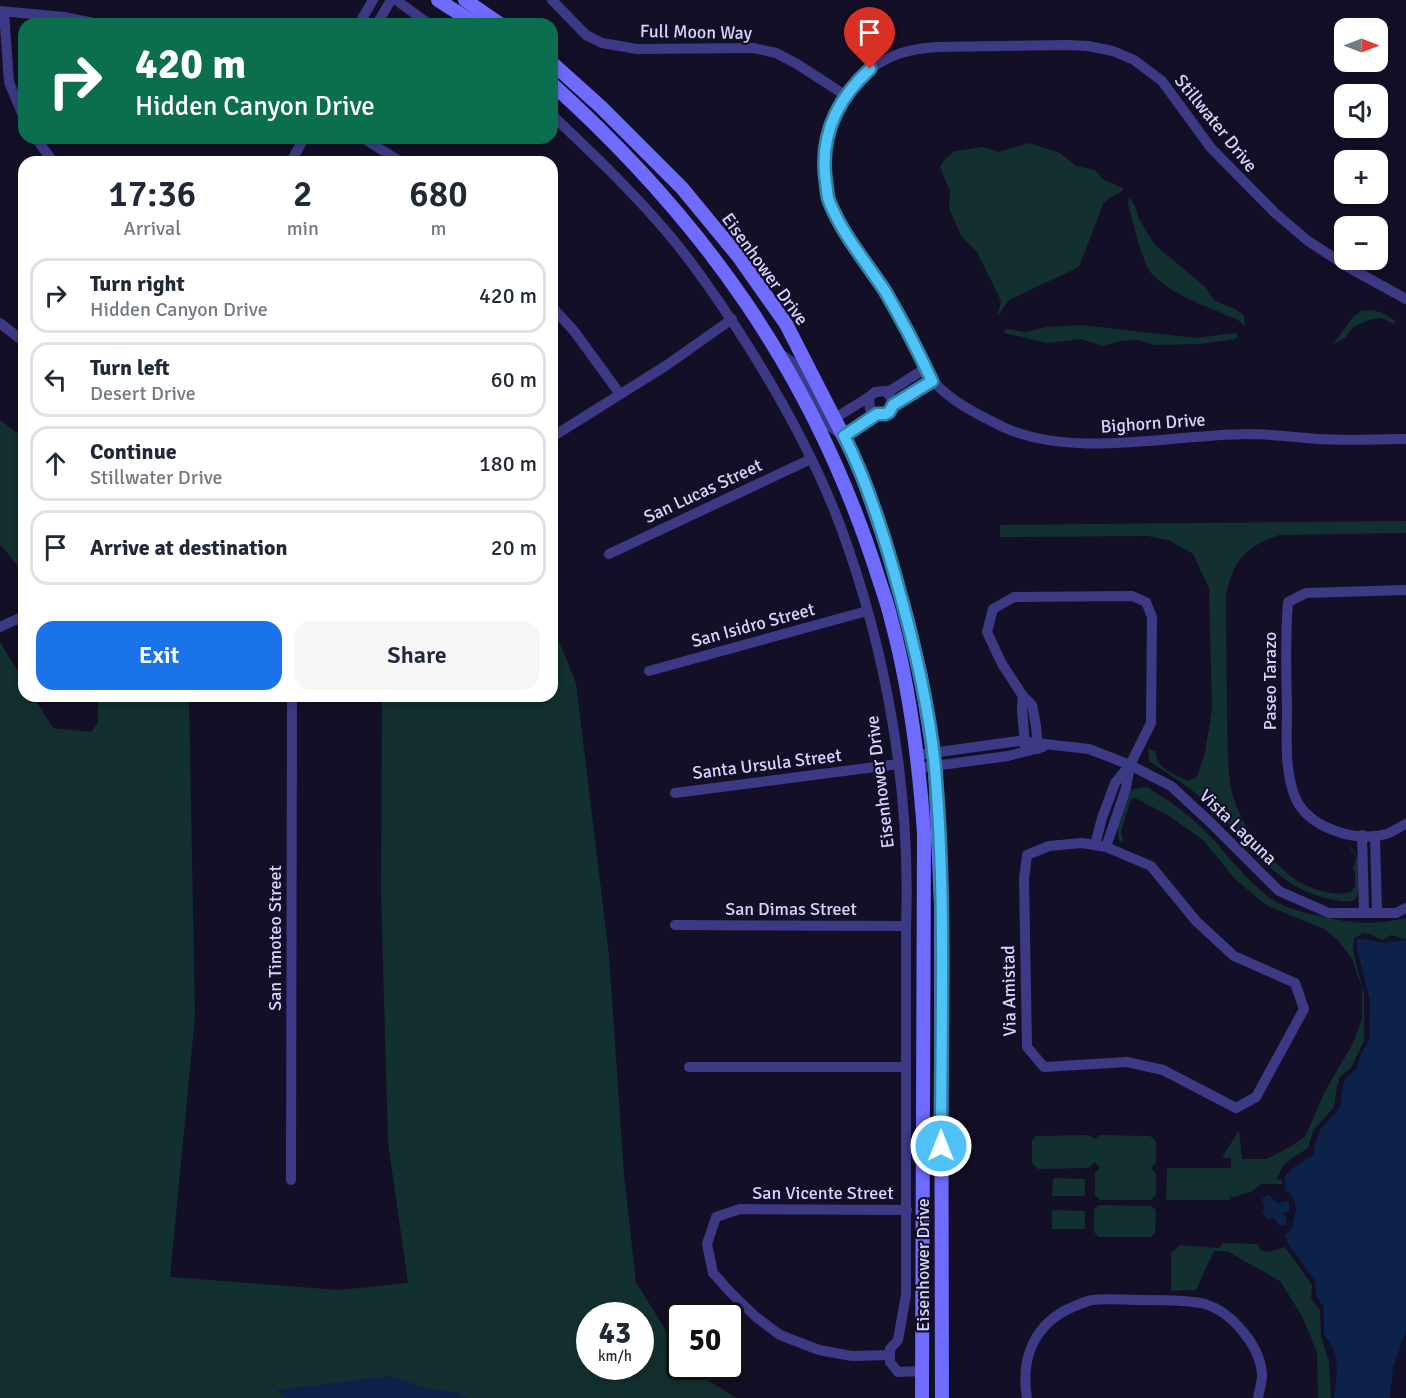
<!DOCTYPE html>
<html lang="en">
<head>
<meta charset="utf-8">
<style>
	body { margin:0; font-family:Signika,sans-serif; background:#f6f6f7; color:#1f2937; height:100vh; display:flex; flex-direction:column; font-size:22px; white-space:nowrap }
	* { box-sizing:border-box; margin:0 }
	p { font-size:20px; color:#747a83 }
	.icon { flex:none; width:33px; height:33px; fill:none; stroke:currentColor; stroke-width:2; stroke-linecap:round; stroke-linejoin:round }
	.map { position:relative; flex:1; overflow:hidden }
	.drawer { position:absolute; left:18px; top:156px; width:540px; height:546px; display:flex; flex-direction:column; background:#fff; border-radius:18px; box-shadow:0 3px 9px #0003 }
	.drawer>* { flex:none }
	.banner { position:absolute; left:18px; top:18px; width:540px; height:126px; border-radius:18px; box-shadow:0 3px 9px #0003; background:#0b6e4f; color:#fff; overflow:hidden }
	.needle { width:39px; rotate:90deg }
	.buttons { position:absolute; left:1334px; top:18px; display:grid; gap:12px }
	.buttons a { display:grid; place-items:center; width:54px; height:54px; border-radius:12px; background:#fff; box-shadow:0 3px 9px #0003; font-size:30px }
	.speed { position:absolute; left:576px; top:1302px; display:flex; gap:12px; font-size:30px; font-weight:700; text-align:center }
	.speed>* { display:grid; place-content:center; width:78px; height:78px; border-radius:50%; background:#fff; box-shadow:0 3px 9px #0003; line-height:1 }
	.speed small { font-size:15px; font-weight:400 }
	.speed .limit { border:3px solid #111; border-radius:9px; background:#fff; color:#111 }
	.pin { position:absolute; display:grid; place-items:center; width:51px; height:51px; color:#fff; margin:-62px -26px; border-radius:50% 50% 50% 0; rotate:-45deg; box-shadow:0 0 6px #0007 }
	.pin .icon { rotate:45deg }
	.me { position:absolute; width:66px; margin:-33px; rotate:0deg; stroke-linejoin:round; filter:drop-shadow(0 0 4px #0008) }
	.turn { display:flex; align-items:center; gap:21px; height:126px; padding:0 18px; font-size:27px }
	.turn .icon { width:78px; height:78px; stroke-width:2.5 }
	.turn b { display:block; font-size:42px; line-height:51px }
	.eta { display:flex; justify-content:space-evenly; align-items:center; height:102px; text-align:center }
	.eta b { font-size:36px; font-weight:600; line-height:42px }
	.primary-button { display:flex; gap:12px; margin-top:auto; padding:12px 18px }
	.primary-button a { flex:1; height:69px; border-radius:18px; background:#1a73e8; color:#fff; font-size:24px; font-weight:600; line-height:69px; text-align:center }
	.primary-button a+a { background:#f6f6f7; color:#1f2937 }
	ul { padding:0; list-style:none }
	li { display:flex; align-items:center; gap:18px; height:75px; margin:0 12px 9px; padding:0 6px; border:3px solid #e0e1e3; border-radius:18px }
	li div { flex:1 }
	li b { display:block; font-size:22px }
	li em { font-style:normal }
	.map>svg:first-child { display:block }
	.green { fill:#12302f; fill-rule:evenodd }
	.water { fill:#0c2248 }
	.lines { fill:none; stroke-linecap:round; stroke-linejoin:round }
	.minor { stroke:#3d3a85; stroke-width:10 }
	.tertiary { stroke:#3d3a85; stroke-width:12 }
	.secondary { stroke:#6f6bff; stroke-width:14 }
	.route-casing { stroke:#337fa1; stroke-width:15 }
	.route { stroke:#4fc3f7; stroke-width:10 }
	.labels { text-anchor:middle; stroke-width:4.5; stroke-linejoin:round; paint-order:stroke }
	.street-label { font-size:18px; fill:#d9d4ff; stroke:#130f26 }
</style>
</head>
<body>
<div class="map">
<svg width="1406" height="1398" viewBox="0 0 1406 1398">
	<rect width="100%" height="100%" fill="#130f26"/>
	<!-- green -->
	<g class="green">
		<polygon points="1029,143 1060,153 1076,166 1095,170 1104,180 1123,188 1122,191 1104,202 1079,267 1009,300 1000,313 998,314 1001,301 977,252 962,237 949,209 950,191 940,167 944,160 955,151 983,147 999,152"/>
		<path d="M1129,196l6,10 4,13 16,26 50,42 9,13 23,10 7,6 1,10 -7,-6c-26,-12 -66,-24 -86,-46 -10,-11 -19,-53 -24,-70z"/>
		<polygon points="1372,310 1383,313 1395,321 1394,324 1381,318 1369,320 1353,327 1345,338 1333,344 1353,317 1361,311"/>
		<polygon points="1081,325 1196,338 1235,333 1239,336 1235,339 1200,344 1155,345 1138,340 1121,341 1102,346 1082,339 1047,343 1004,333 1006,329 1026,332 1047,327"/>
		<polygon points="0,420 24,438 24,574 0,544"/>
		<path d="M1406,521v12l-127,2c-35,13 -44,23 -53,59 0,42 1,85 1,128 1,22 0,58 7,78 12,33 27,50 53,73 14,13 45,25 64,19l4,-6v-15l-2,-1 3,-13 -7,-11c13,8 12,40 7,53 -9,5 -16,2 -26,0 -56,-11 -86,-62 -125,-98 -16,-15 -38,-27 -56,-40l-1,-12 8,2c-1,18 18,22 31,30l10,-4 8,-25 7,-42 -3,-122 -16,-34 -24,-14 -22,-4 -147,1v-12z"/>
		<path d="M552,624l24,59 33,272 15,219 12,108 35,57 8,9 1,18 16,1 12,13 28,18h-736v-756l24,39v15h9l20,32 38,4 7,-10v-26h91l6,321 -25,260 169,13 69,-7 -20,-141 -7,-251 1,-195h170zM590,1316h50v50h-50z"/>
		<path d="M1147,787c24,14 46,31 65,51 18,20 35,43 57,59 16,12 37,16 56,20 26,7 54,8 81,1v21l-15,-4 -8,5 -13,-6 -8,-1 -3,3 -5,2 -1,13 11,43v47l-13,27 -11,9 -3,9 -3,21 -21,24 -5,17 -23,15 -9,16 6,1v4h-21l-8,7 -22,7v-12l-1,14h-64l1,-32h64v-10h-9l17,-28 3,29h24l22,-11 17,-11 20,-46 27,-46 10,-26v-31l-10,-29 -14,-19 -14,-11 -58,-24 -30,-25 -33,-40 -37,-26 -31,-16 -4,1 -10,33 2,9 -2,2c-9,-14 3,-40 11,-54z"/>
		<polygon points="1088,1135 1095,1139 1099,1135 1150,1136 1156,1141 1156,1163 1151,1168 1156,1173 1156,1195 1151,1200 1100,1200 1095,1195 1095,1172 1100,1168 1095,1162 1088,1168 1038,1169 1032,1163 1032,1141 1036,1136"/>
		<polygon points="1053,1178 1085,1179 1085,1196 1052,1196"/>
		<polygon points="1098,1205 1151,1206 1156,1210 1155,1233 1151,1237 1099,1237 1094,1232 1094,1210"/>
		<polygon points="1052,1210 1085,1211 1085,1229 1052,1229"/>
		<polygon points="1223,1243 1257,1244 1261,1251 1268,1252 1285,1247 1312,1285 1311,1298 1320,1310 1321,1336 1329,1362 1331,1398 1318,1398 1317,1352 1302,1316 1280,1281 1227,1251 1214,1251 1196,1290 1171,1291 1171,1253 1180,1245 1219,1248"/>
	</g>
	<!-- water -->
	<g class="water">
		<path d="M1357,938l28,5 21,-3v391l-13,37 -3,30h-56c3,-22 7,-47 -10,-63v-28l-8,-11 -1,-15 -28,-39 -2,-7 7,-6c1,-18 10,-19 -3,-37l-4,-1v-15l8,-8 20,-13 1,-8 6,-17 20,-23 4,-27 13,-12 4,-14 8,-13 1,-40 -13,-52z"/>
		<polygon points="1269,1195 1278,1204 1285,1201 1289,1202 1289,1210 1283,1213 1287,1218 1285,1225 1279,1225 1274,1218 1267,1219 1262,1213 1265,1209 1262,1199 1266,1196"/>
		<polygon points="390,1376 430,1389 457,1392 469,1398 284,1398 277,1390"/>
	</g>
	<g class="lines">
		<!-- minor -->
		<g class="minor">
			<polyline points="396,0 429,24"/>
			<polyline points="552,0 586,35 602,43 637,49 754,48 776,53 797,64 845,95"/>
			<polyline points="0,11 64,17 99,24"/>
			<polyline points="4,12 9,82 24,118"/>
			<polyline points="359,24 373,0"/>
			<polyline points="377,24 391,0"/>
			<path d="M552,115c39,37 78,74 113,115 32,37 59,78 85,119 35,56 67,115 90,176 47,127 71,266 66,401v369l-8,45 -8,9v13l8,10 25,-1"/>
			<polyline points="36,138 53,162"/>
			<polyline points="363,138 401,162"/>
			<polyline points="291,162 304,138"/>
			<path d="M1406,299l-58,-32 -40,-26 -34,-29 -63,-64 -49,-67 -28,-21 -21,-9 -25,-5 -20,-1 -131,2c-15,1 -30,3 -44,9 -54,23 -81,88 -65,143 11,35 39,64 58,94 13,21 23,44 35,65 4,8 7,18 13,24 19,21 45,33 69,45 69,32 167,8 242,7 25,0 49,3 73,5 29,2 59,0 88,0"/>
			<polyline points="552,307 574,331 620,394"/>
			<polyline points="0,323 24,342"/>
			<polyline points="888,392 926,368"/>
			<polyline points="893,405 932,381"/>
			<polyline points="835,418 869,397"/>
			<polyline points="844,436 877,414 881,415 889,412 893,401 886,391 875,392 869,397 870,409 877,414"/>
			<polyline points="552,437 667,365 732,319"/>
			<polyline points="609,554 811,459"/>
			<path d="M1406,590l-100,3 -18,9c-3,35 -2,70 -1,105 0,30 -3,62 8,90 13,31 61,46 91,37 7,-2 13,-7 20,-10"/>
			<polyline points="0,627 24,616"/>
			<polyline points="649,671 867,611"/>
			<polyline points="1023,696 1022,709 1025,746"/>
			<polyline points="1038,749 1036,726 1032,705 1023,696 1002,664 987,632 993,609 1014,597 1132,596 1146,602 1152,617 1151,723 1130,765 1115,783 1102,818 1095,845"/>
			<polyline points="917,755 1019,741 1089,749 1130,765 1171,786 1211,823 1279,891 1329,913 1396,913 1406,908"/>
			<polyline points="919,768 1008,756 1043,747"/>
			<polyline points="675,793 898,764"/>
			<polyline points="1362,835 1364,913"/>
			<polyline points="1375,836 1377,913"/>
			<polygon points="1082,843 1106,847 1151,866 1196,921 1234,956 1295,983 1304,1009 1256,1097 1236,1108 1163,1070 1127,1062 1044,1067 1027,1047 1024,879 1027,855 1049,846"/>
			<polyline points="1106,847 1126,788 1130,765"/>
			<polyline points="675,925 906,926"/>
			<polyline points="689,1067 905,1067"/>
			<polyline points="291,1180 292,696"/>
			<polyline points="890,1355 852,1356 819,1350 780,1335 756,1317 731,1293 713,1273 707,1244 716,1217 740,1209 907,1210"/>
			<path d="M1027,1398c-7,-41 8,-76 48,-92 5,-2 11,-5 17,-6 16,-2 34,0 50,0 16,0 49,0 63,4 27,8 56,43 57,71 0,8 -3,16 -4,23"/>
		</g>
		<!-- tertiary -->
		<polyline class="tertiary" points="780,355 799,368 830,425 842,434"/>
		<!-- secondary -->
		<g class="secondary">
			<polyline points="438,0 476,24"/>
			<polyline points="465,0 500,24"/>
			<polyline points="552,63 601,107 682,188 738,256 786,324 850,449 864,481 886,545 907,618 921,677 935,766 941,907 942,1398"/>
			<path d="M552,84c152,137 259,288 323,483 5,17 12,34 16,52 19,70 28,142 33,214l-2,565"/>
		</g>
	</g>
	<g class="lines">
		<!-- route casing -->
		<g class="route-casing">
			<path id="route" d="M870,69c-34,31 -51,68 -44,114 1,6 1,13 3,18 13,33 37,61 56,90 17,29 33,60 47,90l-39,24 -4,7 -4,2h-8l-33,22c22,43 37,90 50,136 18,63 35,131 41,196 11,125 6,252 6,378"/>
		</g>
		<!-- route -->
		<use href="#route" class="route"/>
	</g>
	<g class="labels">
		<!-- street labels -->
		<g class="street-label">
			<text transform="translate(696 32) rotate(1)" y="6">Full Moon Way</text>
			<text transform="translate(1216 123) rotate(51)" y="6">Stillwater Drive</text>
			<text transform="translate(765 269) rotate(54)" y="6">Eisenhower Drive</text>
			<text transform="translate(1153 423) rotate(-4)" y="6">Bighorn Drive</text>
			<text transform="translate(703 491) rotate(-25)" y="6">San Lucas Street</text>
			<text transform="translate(753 625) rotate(-15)" y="6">San Isidro Street</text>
			<text transform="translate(1270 681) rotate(-90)" y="6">Paseo Tarazo</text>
			<text transform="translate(767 764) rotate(-7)" y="6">Santa Ursula Street</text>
			<text transform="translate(880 782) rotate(-97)" y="6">Eisenhower Drive</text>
			<text transform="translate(1238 827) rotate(44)" y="6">Vista Laguna</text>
			<text x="791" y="915">San Dimas Street</text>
			<text transform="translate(275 938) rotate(-90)" y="6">San Timoteo Street</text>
			<text transform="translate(1009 991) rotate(-91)" y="6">Via Amistad</text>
			<text x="823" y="1199">San Vicente Street</text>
			<text transform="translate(923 1265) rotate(-90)" y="6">Eisenhower Drive</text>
		</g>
	</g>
</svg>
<div class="buttons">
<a><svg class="needle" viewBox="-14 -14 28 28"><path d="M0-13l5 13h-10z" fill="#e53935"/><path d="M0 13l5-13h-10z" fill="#747a83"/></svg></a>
<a><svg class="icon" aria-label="sound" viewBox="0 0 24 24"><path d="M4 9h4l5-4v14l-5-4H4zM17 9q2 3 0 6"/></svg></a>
<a>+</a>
<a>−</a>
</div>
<div class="speed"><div>43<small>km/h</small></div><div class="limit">50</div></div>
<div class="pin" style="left:870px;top:69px;background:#d93025"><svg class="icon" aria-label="arrive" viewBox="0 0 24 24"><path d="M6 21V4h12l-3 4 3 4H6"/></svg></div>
<svg class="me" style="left:941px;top:1146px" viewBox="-20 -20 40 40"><circle r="17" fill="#4fc3f7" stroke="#fff" stroke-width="3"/><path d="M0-11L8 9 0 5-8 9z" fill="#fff"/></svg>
<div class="banner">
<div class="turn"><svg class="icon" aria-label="right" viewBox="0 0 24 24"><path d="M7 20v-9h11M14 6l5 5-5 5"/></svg><div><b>420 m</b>Hidden Canyon Drive</div></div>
</div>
<section class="drawer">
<div class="eta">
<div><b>17:36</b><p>Arrival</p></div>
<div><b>2</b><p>min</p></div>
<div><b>680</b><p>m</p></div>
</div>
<ul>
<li><svg class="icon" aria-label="right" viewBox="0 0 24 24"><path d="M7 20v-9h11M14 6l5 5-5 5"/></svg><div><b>Turn right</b><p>Hidden Canyon Drive</p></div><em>420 m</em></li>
<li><svg class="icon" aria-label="left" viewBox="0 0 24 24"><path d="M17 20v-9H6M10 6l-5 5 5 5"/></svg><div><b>Turn left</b><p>Desert Drive</p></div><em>60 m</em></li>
<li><svg class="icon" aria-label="ahead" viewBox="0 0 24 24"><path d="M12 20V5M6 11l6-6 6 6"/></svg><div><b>Continue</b><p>Stillwater Drive</p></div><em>180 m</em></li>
<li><svg class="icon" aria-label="arrive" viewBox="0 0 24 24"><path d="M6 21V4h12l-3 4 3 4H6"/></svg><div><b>Arrive at destination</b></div><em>20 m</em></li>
</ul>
<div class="primary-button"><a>Exit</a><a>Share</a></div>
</section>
</div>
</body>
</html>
